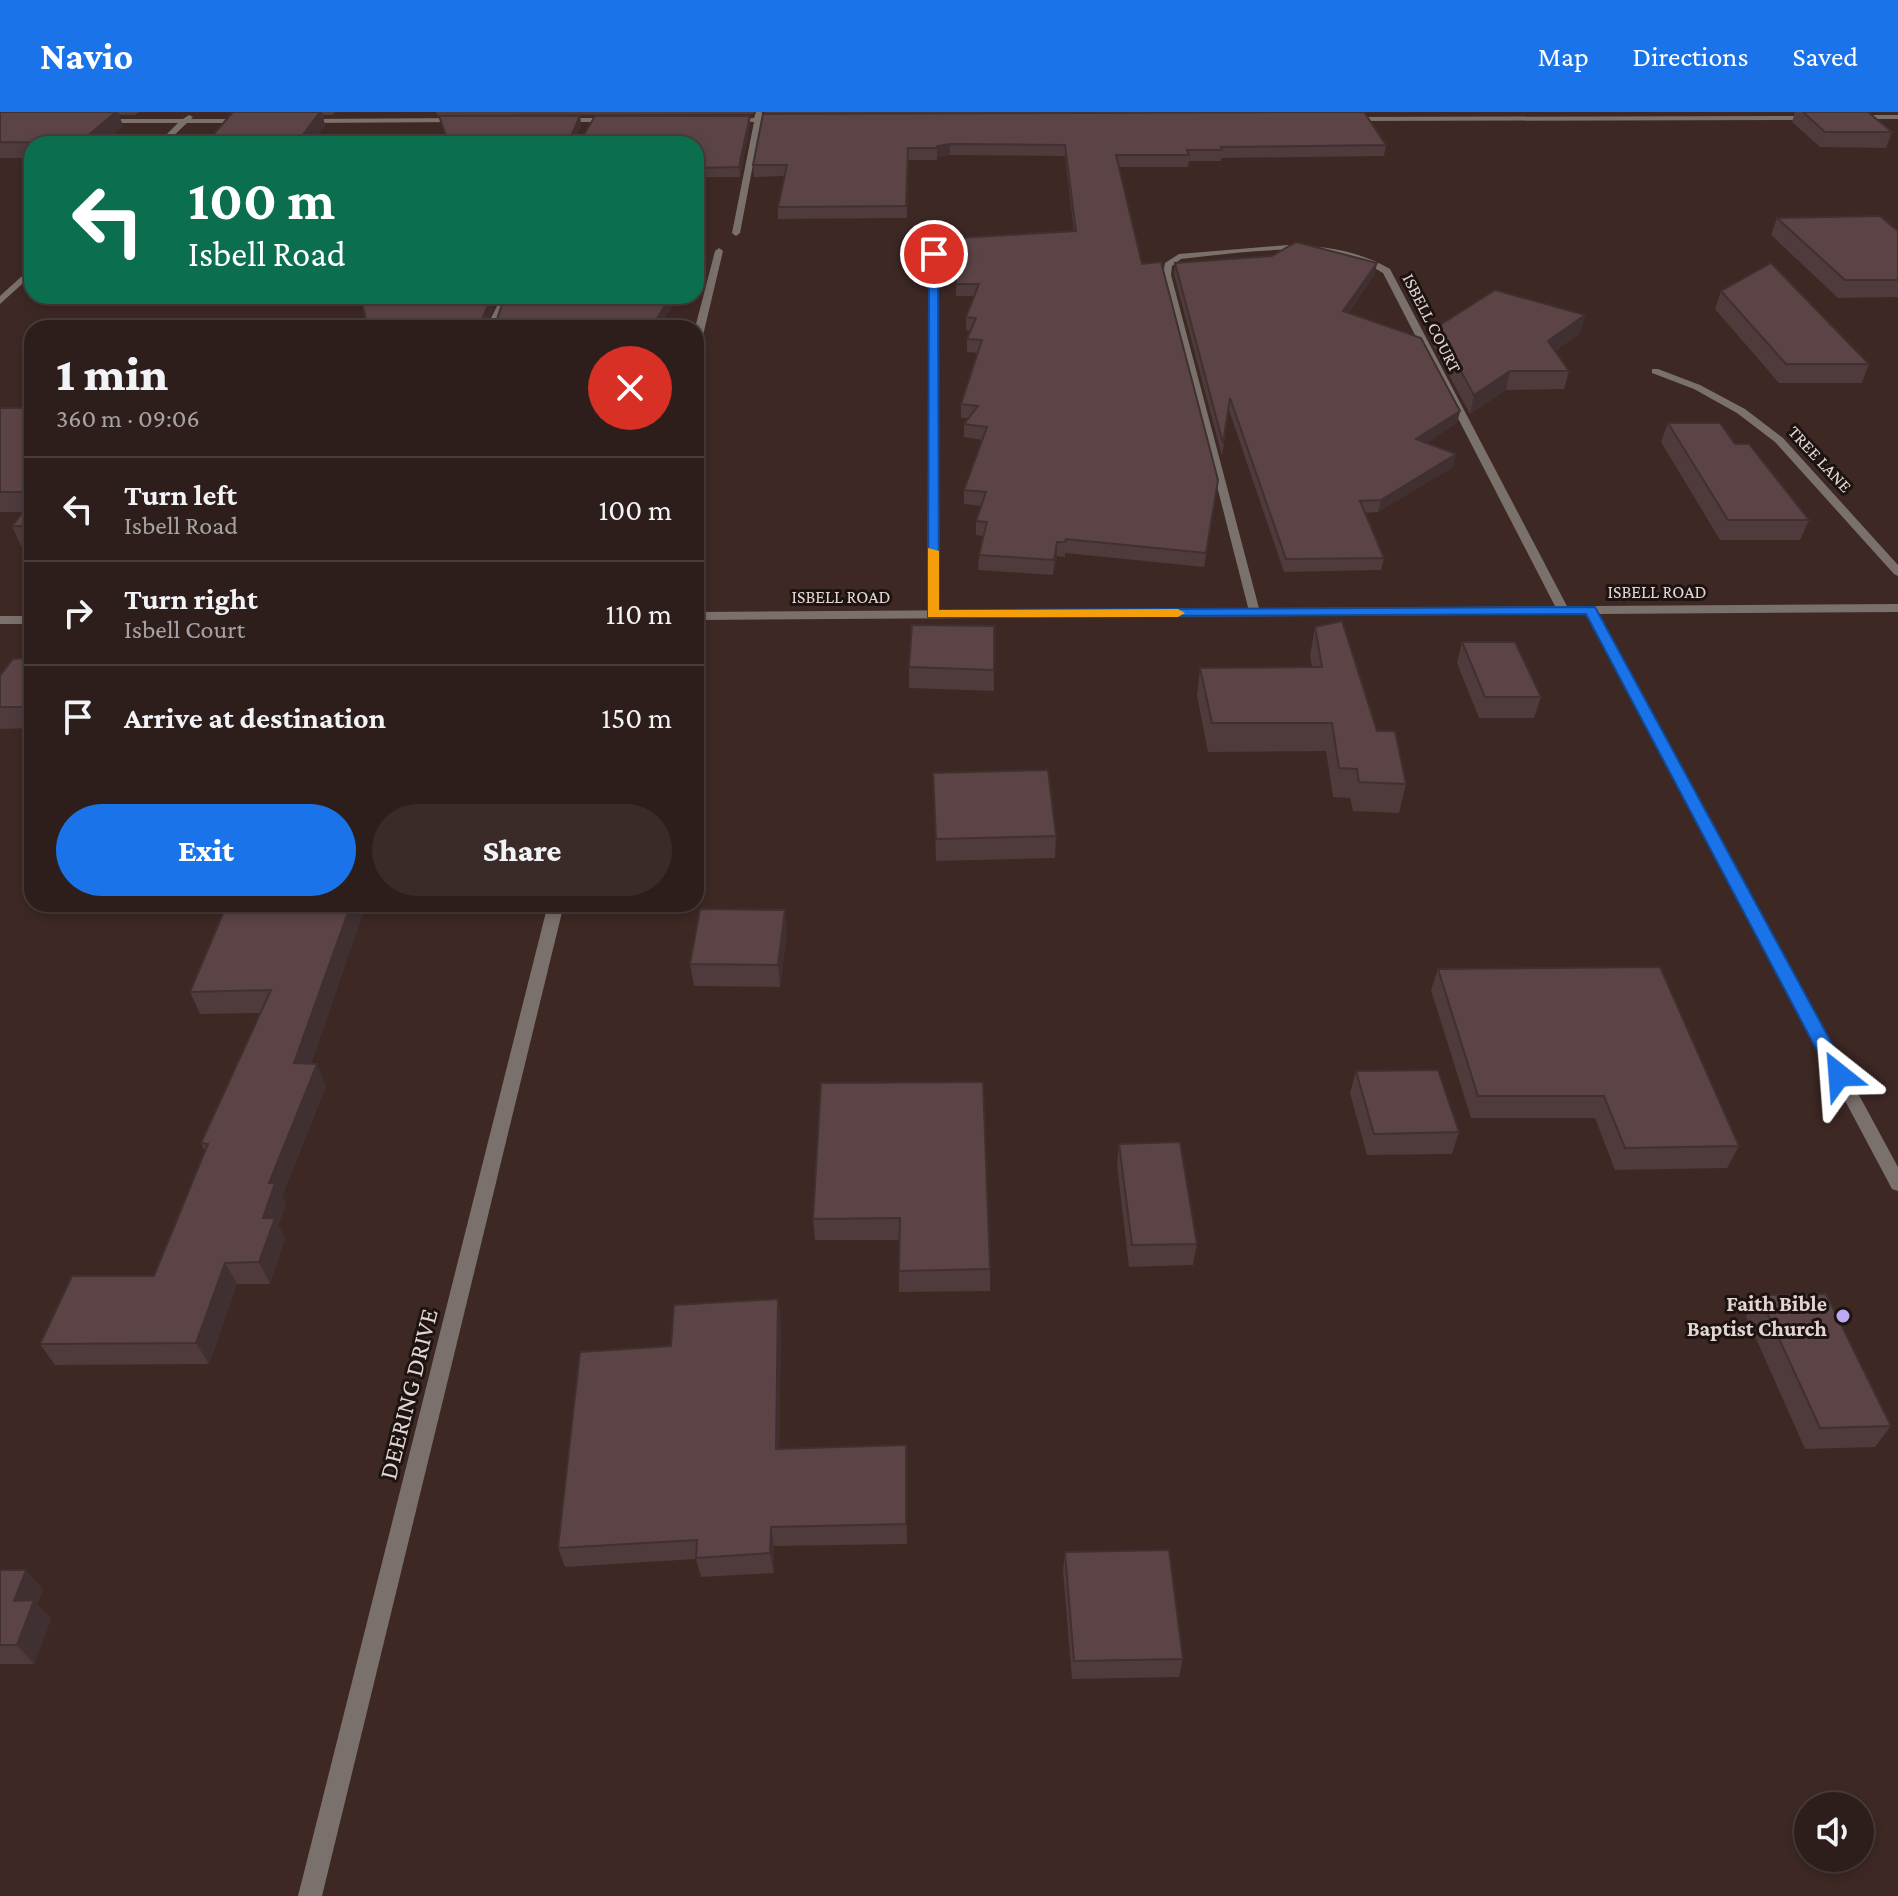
<!DOCTYPE html>
<html lang="en">
<head>
<meta charset="utf-8">
<style>
	body { margin:0; font-family:"Crimson Pro",serif; background:#3a2b28; color:#f1f3f6; height:100vh; display:flex; flex-direction:column; font-size:30px; white-space:nowrap }
	* { box-sizing:border-box; margin:0 }
	p { font-size:26px; color:#a7a2a3 }
	.icon { flex:none; width:44px; height:44px; fill:none; stroke:currentColor; stroke-width:2; stroke-linecap:round; stroke-linejoin:round }
	.map { position:relative; flex:1; overflow:hidden }
	.drawer { position:absolute; left:24px; top:208px; width:680px; height:592px; display:flex; flex-direction:column; background:#2e1e1b; border-radius:24px; box-shadow:0 4px 12px #0003,0 0 0 2px #493c3a }
	.drawer>* { flex:none }
	.banner { position:absolute; left:24px; top:24px; width:680px; height:168px; border-radius:24px; box-shadow:0 4px 12px #0003,0 0 0 2px #493c3a; background:#0b6e4f; color:#fff; overflow:hidden }
	.controls { position:absolute; left:1794px; top:1680px; display:grid; gap:16px }
	.controls a { display:grid; place-items:center; width:80px; height:80px; border-radius:50%; background:#2e1e1b; box-shadow:0 4px 12px #0003,0 0 0 2px #493c3a; font-size:40px }
	.pin { position:absolute; display:grid; place-items:center; width:68px; height:68px; color:#fff; margin:-34px; border:4px solid #fff; border-radius:50%; box-shadow:0 2px 8px #0007 }
	.me { position:absolute; width:88px; margin:-44px; rotate:332deg; stroke-linejoin:round; filter:drop-shadow(0 0 6px #0008) }
	.turn { display:flex; align-items:center; gap:28px; height:168px; padding:0 32px; font-size:36px }
	.turn .icon { width:104px; height:104px; stroke-width:2.5 }
	.turn b { display:block; font-size:56px; line-height:68px }
	.round { display:grid; place-items:center; flex:none; width:84px; height:84px; border-radius:42px; background:#3a2b28 }
	.headline { display:flex; align-items:center; justify-content:space-between; height:136px; padding:0 32px }
	h1 { font-size:48px; font-weight:800; line-height:60px }
	.button { display:flex; gap:16px; margin-top:auto; padding:16px 32px }
	.button a { flex:1; height:92px; border-radius:48px; background:#1a73e8; color:#fff; font-size:32px; font-weight:800; line-height:92px; text-align:center }
	.button a+a { background:#3a2b28; color:#f1f3f6 }
	ul { padding:0; list-style:none }
	li { display:flex; align-items:center; gap:24px; height:104px; padding:0 32px; border-top:2px solid #493c3a }
	li div { flex:1 }
	li b { display:block; font-size:30px }
	li em { font-style:normal }
	header { display:flex; align-items:center; gap:48px; box-sizing:border-box; height:112px; padding:0 40px; background:#1a73e8; color:#fff }
	header strong { font-size:38px }
	nav { display:flex; gap:44px; margin-inline-start:auto; font-size:28px }
	.map>svg:first-child { display:block }
	.lines { fill:none; stroke-linecap:round; stroke-linejoin:round }
	.minor { fill:#7b716c; fill-rule:evenodd }
	.tertiary { fill:#7b716c; fill-rule:evenodd }
	.wall { fill:#4f3a3c }
	.shaded-wall { fill:#403031 }
	.building { fill:#5c4446; stroke:#403031; stroke-width:2 }
	.route { fill:#1a73e8; stroke:#114b97; stroke-width:2 }
	.slow { fill:#f59e0b }
	.poi-dot { fill:#bda9f5; stroke:#1d1412; stroke-width:3 }
	.labels { text-anchor:middle; stroke-width:6; stroke-linejoin:round; paint-order:stroke }
	.far-street-label { font-size:18px; fill:#e3d5d2; stroke:#1d1412 }
	.poi-label { font-size:22px; font-weight:bold; fill:#e3d5d2; stroke:#1d1412; text-anchor:end }
	.near-street-label { font-size:26px; fill:#e3d5d2; stroke:#1d1412 }
</style>
</head>
<body>
<header>
<strong>Navio</strong>
<nav><a>Map</a><a>Directions</a><a>Saved</a></nav>
</header>
<div class="map">
<svg width="1898" height="1784" viewBox="0 0 1898 1784">
	<rect width="100%" height="100%" fill="#3d2824"/>
	<g class="lines">
		<!-- minor -->
		<g class="minor">
			<polygon points="756,0 762,0 762,6 786,8 761,10 740,121 736,124 732,121 754,10 726,8 754,6"/>
			<polygon points="189,3 193,5 191,7 246,7 250,9 246,11 187,11 165,32 157,32 178,11 102,11 98,9 102,7 183,7"/>
			<polygon points="1854,3 1898,3 1898,7 1851,7"/>
			<polygon points="1814,4 1817,8 1350,9 1346,7 1350,5"/>
			<polygon points="462,6 465,10 306,11 302,9 306,7"/>
			<polygon points="562,6 614,6 618,8 614,10 559,10"/>
			<path d="M1288,133c37,1 69,5 102,24l179,341 -2,3h-8l-2,-3 -174,-337c-60,-36 -135,-21 -202,-14l-9,7 -1,9 89,337 -6,4 -4,-1 -87,-340 2,-12 14,-9z"/>
			<polygon points="719,136 723,139 701,232 696,235 695,216 715,139"/>
			<polygon points="934,139 938,142 939,502 933,506 927,502 930,142"/>
			<polygon points="32,155 32,163 0,192 0,184"/>
			<polygon points="502,184 510,184 496,216 486,216"/>
			<polygon points="1652,257 1658,257 1700,273 1745,297 1783,326 1898,453 1898,464 1894,462 1775,330 1737,301 1694,277 1652,261"/>
			<polygon points="1590,494 1596,498 1898,1055 1898,1079 1892,1077 1584,498"/>
			<polygon points="548,792 564,792 322,1784 298,1784"/>
		</g>
		<!-- tertiary -->
		<g class="tertiary">
			<polygon points="1898,492 1898,500 696,508 696,500"/>
			<rect x="0" y="504" width="32" height="8"/>
		</g>
	</g>
	<!-- wall -->
	<g class="wall">
		<polygon points="0,0 139,0 135,3 119,3 123,14 102,32 32,32 32,46 0,46"/>
		<polygon points="233,0 335,0 333,3 323,3 325,14"/>
		<polygon points="436,0 754,0 753,2 437,3"/>
		<polygon points="765,0 1364,0 1386,33 1384,44 1221,46 1221,49 1189,49 1188,55 1119,55 1142,152 1218,368 1204,455 1065,441 1065,445 1057,444 1053,463 978,458 979,443 983,424 976,423 976,409 981,394 964,392 964,378 982,328 964,325 964,312 968,306 961,306 961,292 978,241 967,240 967,227 970,219 966,218 966,205 974,184 956,184 957,126 1074,119 1065,44 950,43 937,45 937,48 908,48 907,106 778,107 778,95 784,64 754,65 753,53"/>
		<polygon points="1781,0 1868,0 1892,20 1886,36 1820,35 1792,10 1795,0"/>
		<polygon points="439,4 580,4 581,13 576,25 582,26 750,4 750,13 740,65 696,65 696,32 448,32"/>
		<polygon points="1777,106 1898,119 1898,185 1838,186 1771,123"/>
		<polygon points="1272,144 1375,162 1348,201 1460,299 1457,311 1426,331 1453,355 1378,400 1365,401 1384,446 1381,458 1284,460 1229,298 1222,344 1174,162 1175,151"/>
		<polygon points="1721,179 1869,252 1862,271 1779,271 1715,197"/>
		<polygon points="62,184 212,184 206,192 65,194"/>
		<polygon points="1585,203 1580,221 1555,239 1569,259 1564,277 1506,278 1470,302 1433,233 1437,215"/>
		<polygon points="0,296 32,296 32,434 21,434 12,414 23,400 0,400"/>
		<polygon points="1668,311 1735,332 1809,408 1800,428 1720,428 1661,330"/>
		<polygon points="994,514 994,579 909,576 909,555"/>
		<polygon points="1315,515 1377,619 1406,672 1399,701 1353,699 1350,686 1333,685 1326,639 1208,640 1197,584 1200,556 1312,555 1310,544"/>
		<polygon points="1462,530 1541,585 1534,606 1479,606 1457,551"/>
		<polygon points="32,546 32,616 0,617 0,564"/>
		<polygon points="933,661 1056,724 1055,746 936,749"/>
		<polygon points="366,792 311,952 326,974 282,1085 286,1092 278,1113 285,1127 270,1172 237,1172 209,1252 55,1253 40,1232 154,1164 205,1039 201,1031 260,901 200,902 190,880"/>
		<polygon points="787,820 780,875 694,874 690,852"/>
		<polygon points="1438,857 1739,1034 1727,1056 1615,1058 1595,1006 1471,1006 1431,878"/>
		<polygon points="1356,959 1459,1020 1452,1042 1367,1043 1350,981"/>
		<polygon points="821,971 990,1157 990,1179 899,1180 899,1128 815,1128 813,1107"/>
		<polygon points="1119,1032 1197,1132 1193,1153 1129,1155 1117,1053"/>
		<polygon points="1759,1183 1891,1314 1875,1335 1805,1337 1746,1204"/>
		<polygon points="778,1187 781,1208 779,1337 906,1333 907,1432 774,1434 774,1461 701,1465 696,1447 565,1455 558,1436 671,1234"/>
		<polygon points="1065,1440 1183,1547 1179,1565 1072,1567 1063,1459"/>
		<polygon points="0,1458 43,1477 37,1492 51,1507 34,1552 0,1552"/>
	</g>
	<!-- shaded-wall -->
	<g class="shaded-wall">
		<polygon points="116,0 118,0 123,14 102,32 79,32"/>
		<polygon points="320,0 322,0 325,14 312,32 296,32"/>
		<polygon points="580,4 581,13 572,32 571,24"/>
		<polygon points="750,4 750,13 740,65 739,55"/>
		<polygon points="950,32 950,43 937,45 937,34"/>
		<polygon points="1377,151 1375,162 1341,210 1343,199"/>
		<polygon points="203,184 212,184 206,192"/>
		<polygon points="492,184 499,184 485,216 482,208"/>
		<polygon points="671,184 677,184 677,187 659,216 651,216"/>
		<polygon points="1585,203 1580,221 1543,247 1548,229"/>
		<polygon points="1510,259 1506,278 1470,302 1474,283"/>
		<polygon points="1460,299 1457,311 1414,340 1416,327"/>
		<polygon points="1456,342 1453,355 1378,400 1381,388"/>
		<polygon points="1057,430 1057,444 1053,463 1054,448"/>
		<polygon points="351,792 366,792 304,973 294,951"/>
		<polygon points="785,798 787,820 780,875 778,853"/>
		<polygon points="317,952 326,974 282,1085 286,1092 278,1113 285,1127 270,1172 259,1150 263,1106 269,1071"/>
		<polygon points="225,1151 237,1172 209,1252 196,1231"/>
		<polygon points="778,1187 781,1208 779,1357 776,1337"/>
		<polygon points="771,1415 774,1434 774,1461 770,1441"/>
		<polygon points="26,1458 43,1477 37,1492 51,1507 34,1552 17,1533 14,1489"/>
	</g>
	<!-- building -->
	<g class="building">
		<polygon points="0,0 116,0 79,31 0,30"/>
		<polygon points="233,0 320,0 296,32 205,32"/>
		<polygon points="1364,0 1386,33 1221,35 1222,38 1187,38 1189,43 1116,43 1142,152 1161,150 1218,368 1206,441 1066,427 1065,430 1057,430 1054,448 979,443 987,410 976,409 986,380 964,378 987,315 964,312 978,294 961,292 982,228 967,227 976,206 966,205 979,172 956,172 957,126 1076,119 1065,33 950,32 937,34 937,36 908,36 906,94 778,95 787,53 753,53 763,2"/>
		<polygon points="1803,0 1868,0 1892,20 1825,20"/>
		<polygon points="439,4 580,4 571,24 582,26 595,4 750,4 739,55 696,56 696,32 449,32"/>
		<polygon points="1880,104 1898,119 1898,168 1845,168 1777,106"/>
		<polygon points="1296,130 1377,151 1343,199 1421,226 1460,299 1416,327 1456,342 1381,388 1360,389 1384,446 1286,447 1230,286 1223,331 1175,151 1272,144"/>
		<polygon points="1771,151 1869,252 1786,252 1721,179"/>
		<polygon points="1495,178 1585,203 1548,229 1569,259 1510,259 1474,283 1437,215"/>
		<polygon points="360,184 492,184 482,208 497,207 505,184 671,184 651,216 355,216 353,209 366,207"/>
		<rect x="0" y="296" width="32" height="84"/>
		<polygon points="1668,311 1720,311 1735,332 1749,332 1809,408 1728,408"/>
		<polygon points="32,389 32,414 12,414"/>
		<polygon points="1342,509 1377,619 1395,619 1406,672 1359,670 1357,657 1339,656 1332,611 1212,611 1200,556 1322,555 1315,515"/>
		<polygon points="912,513 994,514 994,558 909,555"/>
		<polygon points="1462,530 1515,530 1541,585 1485,585"/>
		<polygon points="32,546 32,595 0,595 0,564 13,547"/>
		<polygon points="1048,658 1056,724 936,727 933,661"/>
		<polygon points="227,792 351,792 294,951 317,952 269,1071 275,1071 263,1106 275,1106 259,1150 225,1151 196,1231 40,1232 72,1164 154,1164 208,1032 201,1031 271,878 190,880"/>
		<polygon points="700,797 785,798 778,853 690,852"/>
		<polygon points="1660,855 1739,1034 1625,1036 1604,984 1478,984 1438,857"/>
		<polygon points="1438,958 1459,1020 1374,1022 1356,959"/>
		<polygon points="983,970 990,1157 899,1159 900,1106 813,1107 821,971"/>
		<polygon points="1180,1030 1197,1132 1132,1133 1119,1032"/>
		<polygon points="1826,1182 1891,1314 1820,1316 1759,1183"/>
		<polygon points="778,1187 776,1337 906,1333 906,1412 771,1415 770,1441 696,1446 697,1428 558,1436 580,1240 671,1234 674,1193"/>
		<polygon points="1169,1438 1183,1547 1074,1549 1065,1440"/>
		<polygon points="0,1458 26,1458 14,1489 34,1488 17,1533 0,1533"/>
	</g>
	<!-- route -->
	<polygon class="route" points="934,139 938,142 939,498 1595,495 1849,963 1846,968 1839,970 1830,963 1586,502 928,505 929,142"/>
	<!-- slow -->
	<polygon class="slow" points="928,436 939,439 939,498 1178,497 1185,501 1178,505 928,505"/>
	<!-- markers -->
	<circle class="poi-dot" cx="1843" cy="1204" r="8"/>
	<g class="labels">
		<!-- far-street labels -->
		<g class="far-street-label">
			<text transform="translate(1432 211) rotate(63)" y="6">ISBELL COURT</text>
			<text transform="translate(1820 347) rotate(47)" y="6">TREE LANE</text>
			<text x="1657" y="486">ISBELL ROAD</text>
			<text x="841" y="491">ISBELL ROAD</text>
		</g>
		<!-- poi labels -->
		<g class="poi-label">
			<text x="1827" y="1199">Faith Bible<tspan x="1827" dy="25">Baptist Church</tspan></text>
		</g>
		<!-- near-street labels -->
		<g class="near-street-label">
			<text transform="translate(408 1282) rotate(-76)" y="9">DEERING DRIVE</text>
		</g>
	</g>
</svg>
<div class="controls">
<a><svg class="icon" aria-label="sound" viewBox="0 0 24 24"><path d="M4 9h4l5-4v14l-5-4H4zM17 9q2 3 0 6"/></svg></a>
</div>
<div class="pin" style="left:934px;top:142px;background:#d93025"><svg class="icon" aria-label="arrive" viewBox="0 0 24 24"><path d="M6 21V4h12l-3 4 3 4H6"/></svg></div>
<svg class="me" style="left:1839px;top:963px" viewBox="-20 -20 40 40"><path d="M0-17L14 15 0 8-14 15z" fill="#1a73e8" stroke="#fff" stroke-width="4"/></svg>
<div class="banner">
<div class="turn"><svg class="icon" aria-label="left" viewBox="0 0 24 24"><path d="M17 20v-9H6M10 6l-5 5 5 5"/></svg><div><b>100 m</b>Isbell Road</div></div>
</div>
<section class="drawer">
<div class="headline"><div><h1>1 min</h1><p>360 m · 09:06</p></div><a class="round" style="background:#d93025;color:#fff"><svg class="icon" aria-label="close" viewBox="0 0 24 24"><path d="M6 6l12 12M18 6L6 18"/></svg></a></div>
<ul>
<li><svg class="icon" aria-label="left" viewBox="0 0 24 24"><path d="M17 20v-9H6M10 6l-5 5 5 5"/></svg><div><b>Turn left</b><p>Isbell Road</p></div><em>100 m</em></li>
<li><svg class="icon" aria-label="right" viewBox="0 0 24 24"><path d="M7 20v-9h11M14 6l5 5-5 5"/></svg><div><b>Turn right</b><p>Isbell Court</p></div><em>110 m</em></li>
<li><svg class="icon" aria-label="arrive" viewBox="0 0 24 24"><path d="M6 21V4h12l-3 4 3 4H6"/></svg><div><b>Arrive at destination</b></div><em>150 m</em></li>
</ul>
<div class="button"><a>Exit</a><a>Share</a></div>
</section>
</div>
</body>
</html>
